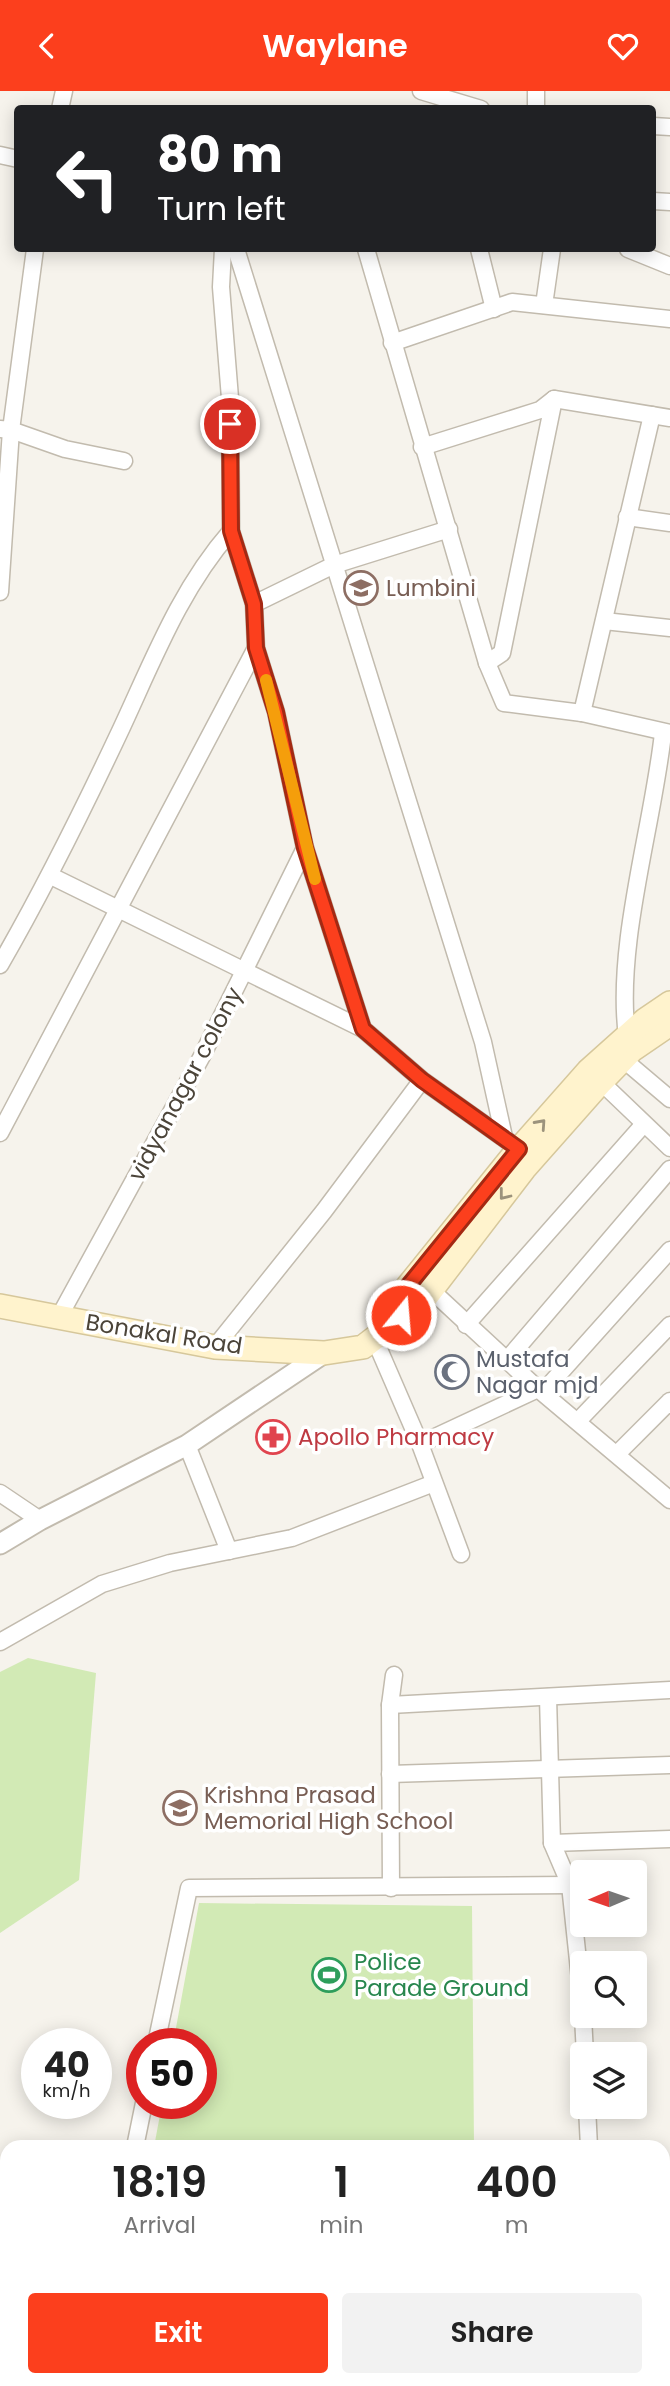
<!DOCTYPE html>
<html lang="en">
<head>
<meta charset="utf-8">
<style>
	body { margin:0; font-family:Poppins,sans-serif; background:#f2f2f2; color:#222; height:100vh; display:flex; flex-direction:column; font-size:26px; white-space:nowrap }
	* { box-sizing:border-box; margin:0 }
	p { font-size:23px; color:#767676 }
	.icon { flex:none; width:38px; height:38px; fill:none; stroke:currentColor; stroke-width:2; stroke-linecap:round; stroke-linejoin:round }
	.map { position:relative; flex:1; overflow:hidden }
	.panel { position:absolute; left:0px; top:2049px; width:670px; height:247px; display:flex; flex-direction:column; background:#fff; border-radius:21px 21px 0 0; box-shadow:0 4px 18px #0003 }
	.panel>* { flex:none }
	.guide { position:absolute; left:14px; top:14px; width:642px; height:147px; border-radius:7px; box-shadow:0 4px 18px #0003; background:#202124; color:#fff; overflow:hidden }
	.needle { width:46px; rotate:268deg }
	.controls { position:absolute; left:570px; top:1769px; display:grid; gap:14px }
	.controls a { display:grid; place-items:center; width:77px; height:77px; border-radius:7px; background:#fff; box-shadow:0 4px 18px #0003; font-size:35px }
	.speed { position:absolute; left:21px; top:1937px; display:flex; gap:14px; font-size:35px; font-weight:700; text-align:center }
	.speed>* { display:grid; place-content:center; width:91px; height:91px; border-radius:50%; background:#fff; box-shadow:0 4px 18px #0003; line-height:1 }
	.speed small { font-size:18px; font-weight:400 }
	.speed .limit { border:10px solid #d22; background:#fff; color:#111 }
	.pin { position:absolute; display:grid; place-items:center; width:60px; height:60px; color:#fff; margin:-30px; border:4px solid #fff; border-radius:50%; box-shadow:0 2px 7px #0007 }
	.me { position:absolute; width:77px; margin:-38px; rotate:17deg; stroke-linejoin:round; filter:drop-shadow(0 0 5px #0008) }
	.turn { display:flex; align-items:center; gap:24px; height:147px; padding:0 28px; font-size:32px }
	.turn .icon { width:91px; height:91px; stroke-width:2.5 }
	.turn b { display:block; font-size:49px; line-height:60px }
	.eta { display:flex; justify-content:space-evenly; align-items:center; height:119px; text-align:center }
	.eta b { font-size:42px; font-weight:600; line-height:49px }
	.cta { display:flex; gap:14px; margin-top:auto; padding:14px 28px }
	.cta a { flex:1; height:80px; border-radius:7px; background:#fc3f1d; color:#fff; font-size:28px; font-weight:600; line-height:80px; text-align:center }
	.cta a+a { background:#f2f2f2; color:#222 }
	header { display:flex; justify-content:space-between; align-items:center; height:91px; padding:0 28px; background:#fc3f1d; color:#fff; font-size:32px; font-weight:600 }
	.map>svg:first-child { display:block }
	.green { fill:#d2eab5 }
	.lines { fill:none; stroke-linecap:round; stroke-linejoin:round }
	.minor-casing { stroke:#c2bbae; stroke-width:19 }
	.tertiary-casing { stroke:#c2bbae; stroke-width:23 }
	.secondary-casing { stroke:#d6c79b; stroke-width:26 }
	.minor { stroke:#fff; stroke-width:16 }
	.tertiary { stroke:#fff; stroke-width:19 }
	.secondary { stroke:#fff3cd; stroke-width:23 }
	.oneway { stroke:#9c937c }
	.route-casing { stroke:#a42913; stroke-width:18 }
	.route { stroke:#fc3f1d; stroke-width:12 }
	.slow { stroke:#f59e0b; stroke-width:12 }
	.labels { text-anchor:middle; stroke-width:7; stroke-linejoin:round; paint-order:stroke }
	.education-label { font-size:23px; fill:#785e54; stroke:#fff; text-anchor:start }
	.street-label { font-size:23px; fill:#4b4439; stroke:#fff }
	.worship-label { font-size:23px; fill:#5b616d; stroke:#fff; text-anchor:start }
	.health-label { font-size:23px; fill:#be3a42; stroke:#fff; text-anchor:start }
	.leisure-label { font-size:23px; fill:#27864d; stroke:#fff; text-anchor:start }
</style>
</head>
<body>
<header><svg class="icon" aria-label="back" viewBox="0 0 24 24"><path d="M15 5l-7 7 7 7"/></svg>Waylane<svg class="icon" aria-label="heart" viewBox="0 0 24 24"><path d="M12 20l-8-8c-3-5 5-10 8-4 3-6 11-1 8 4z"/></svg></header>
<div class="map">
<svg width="670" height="2295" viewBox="0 0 670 2295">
	<rect width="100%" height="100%" fill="#f6f3ec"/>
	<!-- green -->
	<g class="green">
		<polygon points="28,1567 96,1582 79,1789 0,1842 0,1581"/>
		<polygon points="199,1812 472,1815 474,2056 154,2056 162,2013 201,2012 201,1953 173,1953"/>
		<polygon points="110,2289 476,2289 476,2291"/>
	</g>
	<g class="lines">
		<!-- minor casing -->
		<g class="minor-casing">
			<g id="minor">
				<polyline points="421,0 481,18"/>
				<polyline points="60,18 64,0"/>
				<polyline points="536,18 536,0"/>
				<polyline points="653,35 670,36"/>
				<polyline points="0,64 18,68"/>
				<polyline points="653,110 670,111"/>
				<polyline points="223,158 221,196 230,307 231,440 254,513 256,557 276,621 305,757 363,938 422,989 519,1058"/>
				<polyline points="236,158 483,951 504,1046"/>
				<polyline points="366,158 487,572 504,612 582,622 670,642"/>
				<polyline points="479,158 494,218"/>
				<polyline points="628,158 670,175"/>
				<polyline points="544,214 552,158"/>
				<polyline points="392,252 512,211 670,228"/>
				<polyline points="0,338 11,339 65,358 124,370"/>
				<polyline points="422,356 540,319 554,308 670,327"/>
				<polyline points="627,426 670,432"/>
				<polyline points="0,501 11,339 35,158"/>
				<polyline points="254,513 334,474 449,438"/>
				<polyline points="604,530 670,537"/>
				<polyline points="487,572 502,562 554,308"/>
				<polyline points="582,622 652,324"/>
				<polyline points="51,785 363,938"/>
				<path d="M0,874c45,-78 84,-157 122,-238 32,-69 59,-139 109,-196"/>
				<path d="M627,945c-12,-91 26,-210 36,-303"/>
				<polyline points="624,969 670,1008"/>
				<polyline points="601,991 670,1057"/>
				<polyline points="0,1042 256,557"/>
				<polyline points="431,1199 538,1298 670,1409"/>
				<polyline points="59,1226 202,965 305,757"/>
				<polyline points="466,1234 643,1034"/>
				<polyline points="375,1249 420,1353 461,1463"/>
				<polyline points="215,1256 324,1120 422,989"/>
				<polyline points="506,1270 670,1078"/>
				<polyline points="543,1301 670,1159"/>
				<polyline points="578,1330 670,1234"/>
				<polyline points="420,1353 538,1298"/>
				<polyline points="187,1354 229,1460"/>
				<polyline points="617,1363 670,1310"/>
				<polyline points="0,1402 40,1429"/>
				<polyline points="0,1551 102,1493 170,1472 292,1447 434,1392"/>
				<polyline points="548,1606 552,1752 570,1794 583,1917"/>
				<polyline points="390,1614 670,1599"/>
				<polyline points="390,1683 670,1674"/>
				<polyline points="552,1752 670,1748"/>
				<polyline points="391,1797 390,1614 394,1584"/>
				<polyline points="583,1925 585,1964"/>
				<polyline points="156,1953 189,1797 570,1794"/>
				<polyline points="587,2016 589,2056"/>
				<polyline points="135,2056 144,2012"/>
				<polyline points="663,2081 670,2080"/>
				<polyline points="604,2289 605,2295"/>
				<polyline points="85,2295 86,2289"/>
			</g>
		</g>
		<!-- tertiary casing -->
		<g class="tertiary-casing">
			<polyline id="tertiary" points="0,1453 40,1429 187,1354 324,1262"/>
		</g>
		<!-- secondary casing -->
		<g class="secondary-casing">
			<g id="secondary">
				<polyline points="0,1215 215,1256 324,1262 363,1256 423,1210 524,1078 601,991 632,959 670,933"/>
				<polyline points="401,1224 408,1195 512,1066 588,980 645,929 670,912"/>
			</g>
		</g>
		<!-- minor -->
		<use href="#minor" class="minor"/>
		<!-- tertiary -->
		<use href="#tertiary" class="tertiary"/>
		<!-- secondary -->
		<use href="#secondary" class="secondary"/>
	</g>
	<!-- one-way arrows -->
	<defs><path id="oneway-chevron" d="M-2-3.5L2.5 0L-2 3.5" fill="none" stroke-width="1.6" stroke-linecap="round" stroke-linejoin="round" transform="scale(1.75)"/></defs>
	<g class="oneway">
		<use href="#oneway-chevron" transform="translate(541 1033) rotate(-48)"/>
		<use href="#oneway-chevron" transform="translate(504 1104) rotate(128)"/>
	</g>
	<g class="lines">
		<!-- route casing -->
		<g class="route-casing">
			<polyline id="route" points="230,333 231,440 254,513 256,557 276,621 305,757 363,938 422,989 519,1058 408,1195 401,1224"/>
		</g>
		<!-- route -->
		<use href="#route" class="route"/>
		<!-- slow -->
		<polyline class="slow" points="266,589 315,788"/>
	</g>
	<!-- icons -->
	<defs>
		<g id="school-ring" transform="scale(1.75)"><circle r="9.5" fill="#fff" stroke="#8d6e63" stroke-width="1.5"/><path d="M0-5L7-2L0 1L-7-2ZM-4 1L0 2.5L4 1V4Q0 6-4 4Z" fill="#8d6e63"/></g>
		<g id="mosque-ring" transform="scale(1.75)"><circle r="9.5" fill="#fff" stroke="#6b7280" stroke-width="1.5"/><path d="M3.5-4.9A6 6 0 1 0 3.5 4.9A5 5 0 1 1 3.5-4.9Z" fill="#6b7280"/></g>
		<g id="pharmacy-ring" transform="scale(1.75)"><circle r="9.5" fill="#fff" stroke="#e0444e" stroke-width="1.5"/><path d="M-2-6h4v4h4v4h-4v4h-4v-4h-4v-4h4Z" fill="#e0444e"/></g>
		<g id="stadium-ring" transform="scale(1.75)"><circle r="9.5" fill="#fff" stroke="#2e9e5b" stroke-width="1.5"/><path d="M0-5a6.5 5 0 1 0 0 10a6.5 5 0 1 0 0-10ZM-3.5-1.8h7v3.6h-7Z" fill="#2e9e5b"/></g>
	</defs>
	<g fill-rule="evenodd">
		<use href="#school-ring" x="361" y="497"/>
		<use href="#mosque-ring" x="452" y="1281"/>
		<use href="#pharmacy-ring" x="273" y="1346"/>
		<use href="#school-ring" x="180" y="1717"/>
		<use href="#stadium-ring" x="329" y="1884"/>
	</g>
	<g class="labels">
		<!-- education labels -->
		<g class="education-label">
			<text x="386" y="505">Lumbini</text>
			<text x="204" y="1712">Krishna Prasad<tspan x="204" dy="26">Memorial High School</tspan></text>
		</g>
		<!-- street labels -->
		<g class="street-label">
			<text transform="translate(185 993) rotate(-62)" y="8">vidyanagar colony</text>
			<text transform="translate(164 1243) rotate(9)" y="8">Bonakal Road</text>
		</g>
		<!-- worship labels -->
		<g class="worship-label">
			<text x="476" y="1276">Mustafa<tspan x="476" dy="26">Nagar mjd</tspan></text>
		</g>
		<!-- health labels -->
		<g class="health-label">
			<text x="298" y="1354">Apollo Pharmacy</text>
		</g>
		<!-- leisure labels -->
		<g class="leisure-label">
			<text x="354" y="1879">Police<tspan x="354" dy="26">Parade Ground</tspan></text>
		</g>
	</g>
</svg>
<div class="controls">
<a><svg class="needle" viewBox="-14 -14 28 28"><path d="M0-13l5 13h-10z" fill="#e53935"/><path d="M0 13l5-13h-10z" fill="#767676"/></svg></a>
<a><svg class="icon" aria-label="search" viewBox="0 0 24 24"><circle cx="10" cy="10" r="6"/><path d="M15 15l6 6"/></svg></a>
<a><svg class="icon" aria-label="layers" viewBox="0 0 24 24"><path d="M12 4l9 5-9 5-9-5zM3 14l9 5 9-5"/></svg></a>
</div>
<div class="speed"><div>40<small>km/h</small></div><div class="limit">50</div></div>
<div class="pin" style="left:230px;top:333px;background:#d93025"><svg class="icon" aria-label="arrive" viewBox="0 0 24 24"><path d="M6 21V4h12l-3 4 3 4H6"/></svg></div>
<svg class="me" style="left:401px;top:1224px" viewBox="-20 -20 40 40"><circle r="17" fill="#fc3f1d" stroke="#fff" stroke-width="3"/><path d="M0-11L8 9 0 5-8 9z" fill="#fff"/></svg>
<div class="guide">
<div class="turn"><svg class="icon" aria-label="left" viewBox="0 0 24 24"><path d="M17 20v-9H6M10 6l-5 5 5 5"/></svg><div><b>80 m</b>Turn left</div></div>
</div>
<section class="panel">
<div class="eta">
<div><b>18:19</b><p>Arrival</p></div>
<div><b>1</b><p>min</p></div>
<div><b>400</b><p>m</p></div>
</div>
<div class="cta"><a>Exit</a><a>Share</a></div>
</section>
</div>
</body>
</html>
